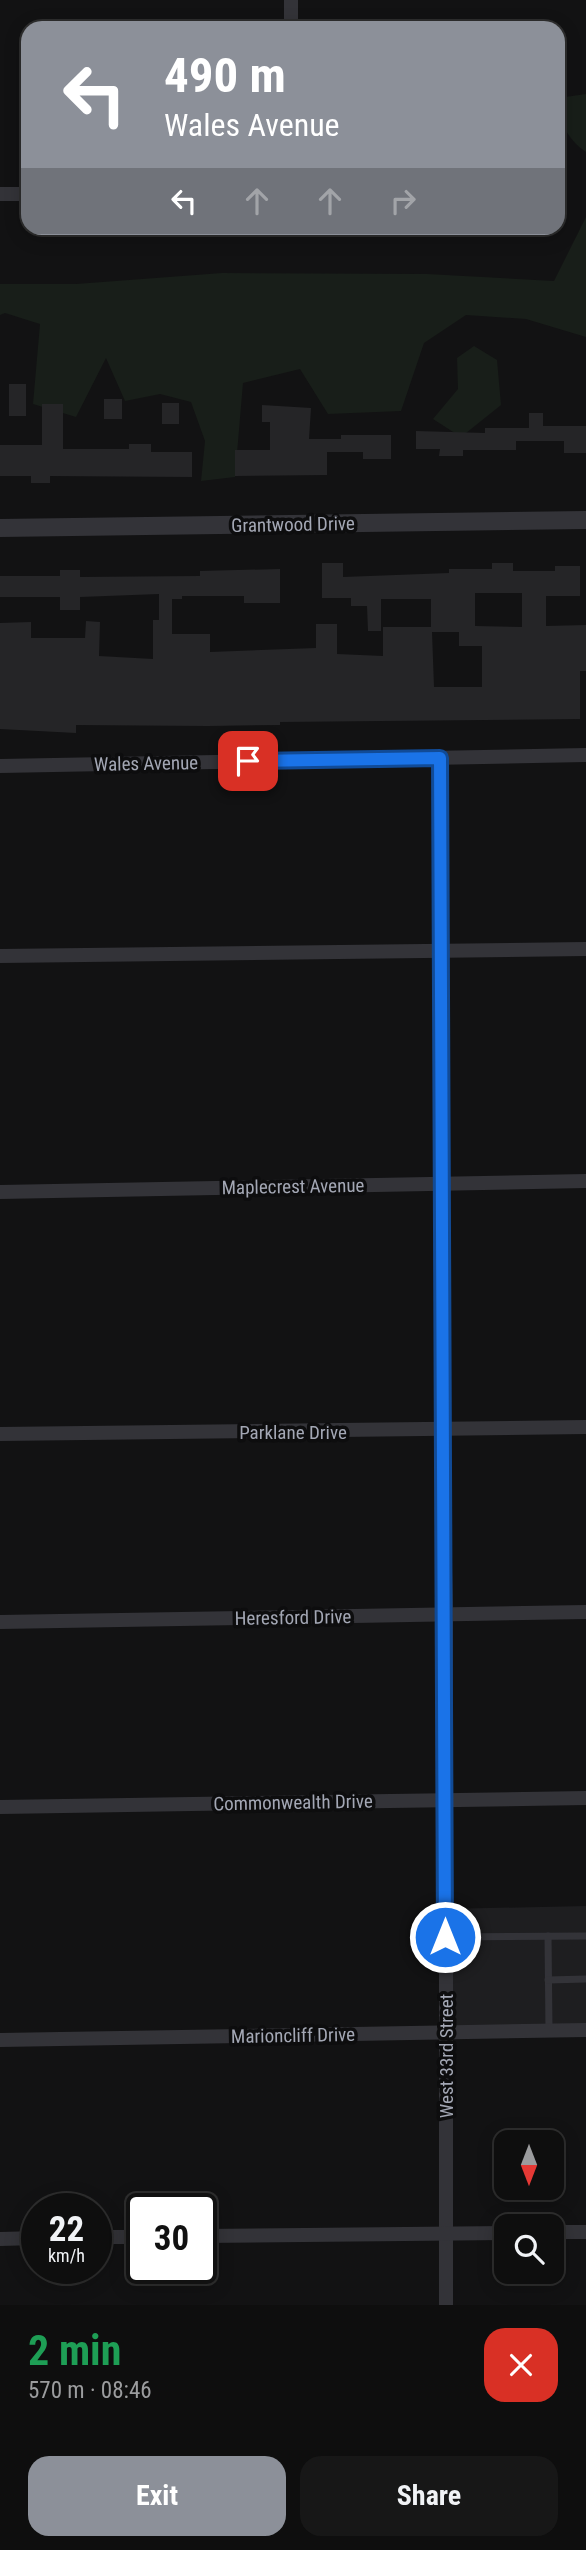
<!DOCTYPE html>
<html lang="en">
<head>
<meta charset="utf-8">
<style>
	body { margin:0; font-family:"Roboto Condensed",sans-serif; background:#171717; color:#f1f3f6; height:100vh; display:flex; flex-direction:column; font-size:26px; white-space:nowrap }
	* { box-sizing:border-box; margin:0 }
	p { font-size:23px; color:#9b9c9e }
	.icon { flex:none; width:38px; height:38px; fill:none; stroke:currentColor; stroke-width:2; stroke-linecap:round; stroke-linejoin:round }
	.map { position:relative; height:2305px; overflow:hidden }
	.drawer { display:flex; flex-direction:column; background:#0e0e0e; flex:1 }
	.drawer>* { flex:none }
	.banner { position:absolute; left:21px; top:21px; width:544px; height:214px; border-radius:21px; box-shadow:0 4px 18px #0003,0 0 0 2px #2e2e2e; background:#8c9099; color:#fff; overflow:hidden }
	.needle { width:46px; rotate:180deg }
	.tools { position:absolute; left:494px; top:2130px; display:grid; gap:14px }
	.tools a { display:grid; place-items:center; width:70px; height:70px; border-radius:14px; background:#0e0e0e; box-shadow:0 4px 18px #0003,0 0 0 2px #2e2e2e; font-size:35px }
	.speed { position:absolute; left:21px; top:2193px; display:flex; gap:14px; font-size:35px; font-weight:700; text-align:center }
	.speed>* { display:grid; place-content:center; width:91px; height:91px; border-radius:50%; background:#0e0e0e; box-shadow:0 4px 18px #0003,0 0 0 2px #2e2e2e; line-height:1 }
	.speed small { font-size:18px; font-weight:400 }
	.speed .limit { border:4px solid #111; border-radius:10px; background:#fff; color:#111 }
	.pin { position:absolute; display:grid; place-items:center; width:60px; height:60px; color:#fff; margin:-30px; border-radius:14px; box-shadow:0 4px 10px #0006 }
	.me { position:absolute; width:77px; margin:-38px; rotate:0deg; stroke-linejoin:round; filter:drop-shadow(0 0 5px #0008) }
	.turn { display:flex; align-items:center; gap:24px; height:147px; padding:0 28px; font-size:32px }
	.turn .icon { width:91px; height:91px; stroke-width:2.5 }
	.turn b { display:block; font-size:49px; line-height:60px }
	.lanes { display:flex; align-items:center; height:66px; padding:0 28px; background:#0003; justify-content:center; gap:35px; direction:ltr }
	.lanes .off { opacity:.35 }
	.round { display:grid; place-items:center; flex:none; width:74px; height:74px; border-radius:21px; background:#171717 }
	.head { display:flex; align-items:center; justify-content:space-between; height:119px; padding:0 28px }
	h1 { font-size:42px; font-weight:700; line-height:52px; color:#1e9e55 }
	.button { display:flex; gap:14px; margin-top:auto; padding:14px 28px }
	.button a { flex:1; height:80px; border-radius:21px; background:#8c9099; color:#fff; font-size:28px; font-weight:700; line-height:80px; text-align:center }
	.button a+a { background:#171717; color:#f1f3f6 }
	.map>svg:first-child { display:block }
	.built { fill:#1e1e20 }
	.green { fill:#181e19 }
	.building { fill:#252527; fill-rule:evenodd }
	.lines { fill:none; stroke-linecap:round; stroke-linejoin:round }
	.service { stroke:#333338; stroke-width:7 }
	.minor { stroke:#333338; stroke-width:14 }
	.tertiary { stroke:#333338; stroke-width:18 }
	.route-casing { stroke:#114b97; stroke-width:18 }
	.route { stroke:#1a73e8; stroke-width:12 }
	.labels { text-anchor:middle; stroke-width:7; stroke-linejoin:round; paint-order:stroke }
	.street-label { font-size:19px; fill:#a3a7b4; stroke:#0d0d0e }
</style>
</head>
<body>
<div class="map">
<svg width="586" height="2305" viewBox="0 0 586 2305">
	<rect width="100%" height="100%" fill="#121213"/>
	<!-- built -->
	<polygon class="built" points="586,1906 586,2030 446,2032 445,1909"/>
	<!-- green -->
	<g class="green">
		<path d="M586,94v58c-19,-13 -28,-31 -28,-54z"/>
		<polygon points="586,217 586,337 526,319 466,315 424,343 401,411 328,414 300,369 243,383 235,477 201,481 205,441 191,402 160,394 125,401 106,358 76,417 33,404 40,324 5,313 0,315 0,284 76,284 222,273 427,274 554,281"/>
		<polygon points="474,346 497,360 501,405 461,437 433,419 458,389 457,358"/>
	</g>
	<!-- building -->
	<g class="building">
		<rect x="9" y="384" width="17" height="32"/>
		<rect x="104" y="399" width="18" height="20"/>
		<rect x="162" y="403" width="17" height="21"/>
		<polygon points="42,404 63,404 63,449 129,449 129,444 151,444 151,452 192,452 192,477 50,476 50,483 31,483 31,476 0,476 0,445 42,445"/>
		<polygon points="262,405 311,408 309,439 341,439 341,435 391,435 391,459 363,459 363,452 327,452 327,475 235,476 235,450 270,450 270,422 262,422"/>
		<polygon points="529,413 543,413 543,426 586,426 586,453 564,453 564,441 516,441 516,450 463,450 463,456 439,456 440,449 416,449 416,431 485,433 485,428 529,428"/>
		<path d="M322,563h21v14l106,-4v-4h43v-6h21v8h42v-5h25v30h-34v30l40,-1v46h-6v48l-300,3v3l-72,1 -132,-1v8l-76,-4v-106l31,-1v16h54l1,-17 14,1 -1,34 54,3v-39h6v-26l-79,3v13h-20v-13h-60v-21h60v-6h20v7l120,-1v-5l80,-2v34h-36v-7h-62v3h-10v35h38v18l106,-4v-24h21v30l46,2v-29h48v-28h-50v32h-13l-1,-25h-16v-8h-29zM475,593h47v34l-47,-1zM432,632h27v14h23v41h-48z"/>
	</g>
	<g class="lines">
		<!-- service -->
		<g class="service">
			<polyline points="548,1936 549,2030"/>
			<polyline points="446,1937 586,1936"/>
			<polyline points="548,1980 586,1979"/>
		</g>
		<!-- minor -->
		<g class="minor">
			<polyline points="291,0 291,28"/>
			<polyline points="0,194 28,194"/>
			<polyline points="440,758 442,1430 446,1615 446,2305"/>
			<polyline points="0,766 586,755"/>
			<polyline points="0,956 586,949"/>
			<polyline points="0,1192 586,1181"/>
			<polyline points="0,1434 586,1427"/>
			<polyline points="0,1622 586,1612"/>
			<polyline points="0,1807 586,1798"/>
			<polyline points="0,2040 586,2030"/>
			<polyline points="551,2232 586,2232"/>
			<polyline points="201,2236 506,2233"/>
			<polyline points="96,2237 142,2237"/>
			<polyline points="0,2239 37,2238"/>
		</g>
		<!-- tertiary -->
		<polyline class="tertiary" points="0,528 586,520"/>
	</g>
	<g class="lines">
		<!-- route casing -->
		<g class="route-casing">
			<polyline id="route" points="248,761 440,758 445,1937"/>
		</g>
		<!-- route -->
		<use href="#route" class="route"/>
	</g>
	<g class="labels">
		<!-- street labels -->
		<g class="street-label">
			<text transform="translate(293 524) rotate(-1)" y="7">Grantwood Drive</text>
			<text transform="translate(146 763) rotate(-1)" y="7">Wales Avenue</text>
			<text transform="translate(293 1186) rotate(-1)" y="7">Maplecrest Avenue</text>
			<text x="293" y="1439">Parklane Drive</text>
			<text transform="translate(293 1617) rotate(-1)" y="7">Heresford Drive</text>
			<text transform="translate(293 1802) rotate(-1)" y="7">Commonwealth Drive</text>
			<text transform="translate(293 2035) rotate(-1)" y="7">Marioncliff Drive</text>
			<text transform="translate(446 2056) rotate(-90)" y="7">West 33rd Street</text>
		</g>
	</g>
</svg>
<div class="tools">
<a><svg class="needle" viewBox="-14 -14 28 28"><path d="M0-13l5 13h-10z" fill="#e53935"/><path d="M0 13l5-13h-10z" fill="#9b9c9e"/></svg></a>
<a><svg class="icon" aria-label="search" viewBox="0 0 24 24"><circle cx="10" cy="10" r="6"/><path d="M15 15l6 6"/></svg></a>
</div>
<div class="speed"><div>22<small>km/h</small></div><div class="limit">30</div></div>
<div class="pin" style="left:248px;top:761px;background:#d93025"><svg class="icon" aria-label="arrive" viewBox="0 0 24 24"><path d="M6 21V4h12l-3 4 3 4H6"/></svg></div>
<svg class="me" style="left:445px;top:1937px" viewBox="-20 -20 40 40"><circle r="17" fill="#1a73e8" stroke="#fff" stroke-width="3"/><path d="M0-11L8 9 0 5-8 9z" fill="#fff"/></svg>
<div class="banner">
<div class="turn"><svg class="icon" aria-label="left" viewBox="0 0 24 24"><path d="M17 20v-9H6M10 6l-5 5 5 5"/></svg><div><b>490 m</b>Wales Avenue</div></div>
<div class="lanes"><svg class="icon" aria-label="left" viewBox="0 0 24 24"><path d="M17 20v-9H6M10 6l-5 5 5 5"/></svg><svg class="icon off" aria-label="ahead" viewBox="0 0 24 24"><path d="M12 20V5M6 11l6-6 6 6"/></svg><svg class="icon off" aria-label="ahead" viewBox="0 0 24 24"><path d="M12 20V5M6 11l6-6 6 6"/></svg><svg class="icon off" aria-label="right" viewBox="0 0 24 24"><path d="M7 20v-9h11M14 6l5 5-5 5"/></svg></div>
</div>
</div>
<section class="drawer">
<div class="head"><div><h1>2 min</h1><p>570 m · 08:46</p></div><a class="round" style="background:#d93025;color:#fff"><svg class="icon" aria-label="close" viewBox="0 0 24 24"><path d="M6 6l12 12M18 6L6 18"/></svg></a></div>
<div class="button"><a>Exit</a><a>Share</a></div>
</section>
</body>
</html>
